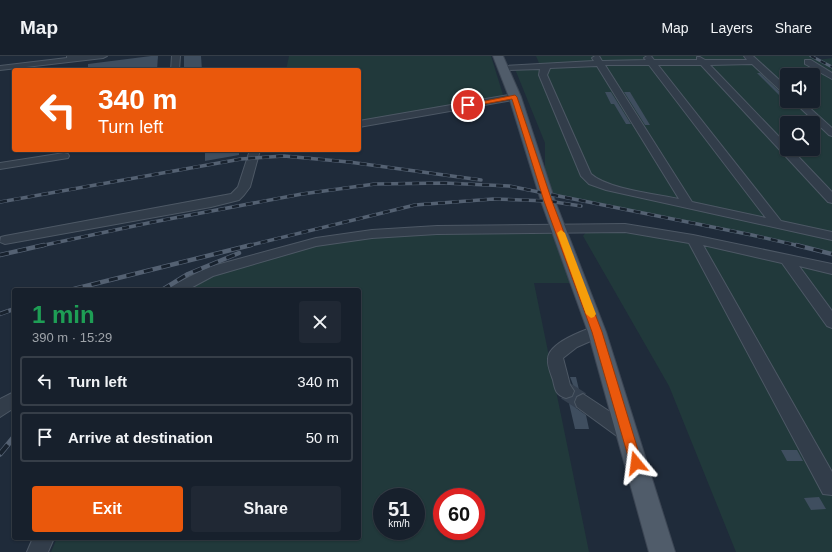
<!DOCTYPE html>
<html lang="en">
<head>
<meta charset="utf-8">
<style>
	body { margin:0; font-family:Arial,sans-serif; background:#202834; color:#f1f3f6; height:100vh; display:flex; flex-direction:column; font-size:15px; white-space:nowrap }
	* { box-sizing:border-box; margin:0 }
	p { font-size:13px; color:#9ea3a9 }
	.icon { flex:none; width:22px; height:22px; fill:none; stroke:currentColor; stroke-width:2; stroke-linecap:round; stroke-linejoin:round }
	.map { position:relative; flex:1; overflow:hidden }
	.sheet { position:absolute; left:12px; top:232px; width:349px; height:252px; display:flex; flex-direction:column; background:#17202c; border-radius:4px; box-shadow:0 1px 3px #0004,0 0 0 1px #363e48 }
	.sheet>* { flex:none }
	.top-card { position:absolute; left:12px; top:12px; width:349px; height:84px; border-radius:4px; box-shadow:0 1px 3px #0004,0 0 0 1px #363e48; background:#ea580c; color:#fff; overflow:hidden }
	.buttons { position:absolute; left:780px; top:12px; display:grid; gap:8px }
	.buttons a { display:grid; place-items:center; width:40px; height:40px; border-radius:4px; background:#17202c; box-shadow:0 1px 3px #0004,0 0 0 1px #363e48; font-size:20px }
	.speed { position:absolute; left:373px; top:432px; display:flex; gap:8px; font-size:20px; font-weight:700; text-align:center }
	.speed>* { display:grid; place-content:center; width:52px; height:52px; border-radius:50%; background:#17202c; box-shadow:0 1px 3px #0004,0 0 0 1px #363e48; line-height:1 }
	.speed small { font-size:10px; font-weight:400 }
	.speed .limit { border:6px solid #d22; background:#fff; color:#111 }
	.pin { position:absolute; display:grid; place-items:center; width:34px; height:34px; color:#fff; margin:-17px; border:2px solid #fff; border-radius:50%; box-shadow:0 1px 4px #0007 }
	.me { position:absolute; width:44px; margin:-22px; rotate:344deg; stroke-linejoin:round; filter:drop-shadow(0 0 3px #0008) }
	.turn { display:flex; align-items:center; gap:14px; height:84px; padding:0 20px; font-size:18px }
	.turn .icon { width:52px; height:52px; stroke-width:2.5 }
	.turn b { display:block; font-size:28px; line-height:34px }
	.round { display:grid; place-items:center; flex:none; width:42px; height:42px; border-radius:4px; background:#202834 }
	.headline { display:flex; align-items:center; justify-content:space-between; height:68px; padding:0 20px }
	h1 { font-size:24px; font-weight:600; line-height:30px; color:#1e9e55 }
	.primary-button { display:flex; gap:8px; margin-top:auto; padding:8px 20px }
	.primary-button a { flex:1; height:46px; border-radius:4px; background:#ea580c; color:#fff; font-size:16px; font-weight:600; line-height:46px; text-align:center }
	.primary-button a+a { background:#202834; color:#f1f3f6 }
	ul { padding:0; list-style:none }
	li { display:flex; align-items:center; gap:12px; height:50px; margin:0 8px 6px; padding:0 12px; border:2px solid #363e48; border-radius:4px }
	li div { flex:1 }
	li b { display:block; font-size:15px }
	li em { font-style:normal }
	header { display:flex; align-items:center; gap:24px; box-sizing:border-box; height:56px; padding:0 20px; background:#17202c; border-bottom:1px solid #363e48 }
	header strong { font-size:19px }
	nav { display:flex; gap:22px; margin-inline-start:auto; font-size:14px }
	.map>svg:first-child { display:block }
	.green { fill:#21393b; fill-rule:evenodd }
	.building { fill:#3f4e5f }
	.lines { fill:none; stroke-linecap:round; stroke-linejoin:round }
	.minor-tunnel { stroke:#34404f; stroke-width:18; stroke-dasharray:18 9; stroke-linecap:butt }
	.minor-casing { stroke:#4d5865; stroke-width:2 }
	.major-casing { stroke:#3c4654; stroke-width:2 }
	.minor { fill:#323d4a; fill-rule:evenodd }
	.major { fill:#505c6a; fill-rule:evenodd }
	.rail-far3-casing { stroke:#546172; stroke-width:3 }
	.rail-far2-casing { stroke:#546172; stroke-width:3.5 }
	.rail-far1-casing { stroke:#546172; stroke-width:4.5 }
	.rail-casing { stroke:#546172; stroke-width:5.5 }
	.rail-far3 { stroke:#18222e; stroke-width:2; stroke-dasharray:5.5; stroke-linecap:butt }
	.rail-far2 { stroke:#18222e; stroke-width:2.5; stroke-dasharray:7; stroke-linecap:butt }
	.rail-far1 { stroke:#18222e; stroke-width:3; stroke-dasharray:9; stroke-linecap:butt }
	.rail { stroke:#18222e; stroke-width:4; stroke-dasharray:12; stroke-linecap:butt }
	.route { fill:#ea580c; stroke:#983908 }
	.slow { fill:#f59e0b }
</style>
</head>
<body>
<header>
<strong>Map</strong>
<nav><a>Map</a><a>Layers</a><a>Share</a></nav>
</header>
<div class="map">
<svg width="832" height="496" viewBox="0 0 832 496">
	<rect width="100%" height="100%" fill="#1f2b3a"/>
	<!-- green -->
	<g class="green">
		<polygon points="289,0 491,0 504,42 359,67 359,14 286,14"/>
		<path d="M536,0h275l7,4 14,-2v196l-287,-61v-50l-30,-74 26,-1zM787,19h26v26h-26zM787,67h26v26h-26z"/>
		<path d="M559,172l21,55h-46l55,269h-538l6,-14h302v-248h-183l13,-8 158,-45zM382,441h34v34h-34zM442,441h34v34h-34z"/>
		<polygon points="601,175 679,182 832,216 832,496 736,496 669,330 583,180 586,176"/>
	</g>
	<!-- building -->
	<g class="building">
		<polygon points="151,0 158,0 157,14 88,14 88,8"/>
		<polygon points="184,0 201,0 202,14 184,14"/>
		<polygon points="757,17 760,17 783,39 787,40 787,47"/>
		<polygon points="605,36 611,36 631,68 626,68 614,48 611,48"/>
		<polygon points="624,36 630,36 650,69 645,69"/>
		<polygon points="205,94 239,94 239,99 205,105"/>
		<polygon points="570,321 576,321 580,338 576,340 574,347 576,352 586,359 589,373 575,373 568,343 573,341 575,334"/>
		<polygon points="781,394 797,394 803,405 787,405"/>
		<polygon points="819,441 826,453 811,454 804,442"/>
	</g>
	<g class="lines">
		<!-- minor-tunnel -->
		<polyline class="minor-tunnel" points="566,335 583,346"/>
		<!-- minor casing -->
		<g class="minor-casing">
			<g id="minor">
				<polygon points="67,0 107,0 103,2 0,14 0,10 67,2"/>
				<polygon points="172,0 180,0 179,14 171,14"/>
				<path d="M595,0h4l3,5 44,-1 -2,-2 3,-2h4l3,4h43v-3h3l5,3h42l-3,-4h9l34,31v8l-3,-1 -32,-30 -42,1 77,80v4h4l41,43v11l-4,-1 -127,-137h-43l123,156 51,11v8l-226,-50 -17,-6 -8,-8 -42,-101 1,-6 -36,1 -4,-2 4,-2 90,-5 -2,-3zM605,9h44l117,153 -74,-16zM597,10l82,133c-24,-5 -71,-10 -88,-25l-44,-99 3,-7z"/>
				<polygon points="805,4 811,4 832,17 832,23 805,8"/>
				<polygon points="515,38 519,41 518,43 359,71 359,65"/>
				<polygon points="793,45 802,45 832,72 832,80 829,79"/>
				<polygon points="250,94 260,94 250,131 244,139 239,144 211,151 5,188 0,186 1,181 5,180 231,138 238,131"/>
				<polygon points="64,97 68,98 69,100 68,102 0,113 0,107"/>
				<polygon points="625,168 693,179 832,208 832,218 799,210 832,255 832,272 827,270 782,207 703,189 832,416 832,439 823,438 689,187 625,176 437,178 372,182 316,190 213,220 187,234 169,234 171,230 209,211 316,182 372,174 437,170"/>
				<path d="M597,270l5,2 2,4 -2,4 -25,11 -14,11 7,27 4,6 -2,5 -6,2c-10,-3 -11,-8 -13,-18 -2,-6 -6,-15 -5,-21 0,-16 36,-29 49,-33z"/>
				<polygon points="14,336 14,352 0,361 0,343"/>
				<polygon points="583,338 633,371 636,377 633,383 627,385 621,383 577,351 575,346 577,341"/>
				<polygon points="33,482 54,482 48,496 27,496"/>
			</g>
		</g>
		<!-- major casing -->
		<g class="major-casing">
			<polygon id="major" points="493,0 503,0 521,41 555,145 606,276 675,496 649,496 588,276 541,145 509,41"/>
		</g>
		<!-- minor -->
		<use href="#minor" class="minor"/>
		<!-- major -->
		<use href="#major" class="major"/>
		<!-- rail-far3 casing -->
		<g class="rail-far3-casing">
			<polyline id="rail-far3" points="811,0 832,11"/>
		</g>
		<!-- rail-far2 casing -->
		<g class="rail-far2-casing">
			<g id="rail-far2">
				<polyline points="0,146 241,103 284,100 349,106 481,124"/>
				<polyline points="40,190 153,166 302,138 375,128 444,127 509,130 752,179 800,190"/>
				<polyline points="247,190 415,149 493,143 548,145 581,150"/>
			</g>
		</g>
		<!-- rail-far1 casing -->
		<g class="rail-far1-casing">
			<g id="rail-far1">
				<polyline points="796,189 832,198"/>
				<polyline points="0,199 44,189"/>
				<polyline points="74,233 251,189"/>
				<polyline points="162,234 188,218 239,197"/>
				<polyline points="0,258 14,253"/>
			</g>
		</g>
		<!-- rail casing -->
		<g class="rail-casing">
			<polyline id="rail" points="0,398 14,381"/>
		</g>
		<!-- rail-far3 -->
		<use href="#rail-far3" class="rail-far3"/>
		<!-- rail-far2 -->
		<use href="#rail-far2" class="rail-far2"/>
		<!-- rail-far1 -->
		<use href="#rail-far1" class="rail-far1"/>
		<!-- rail -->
		<use href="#rail" class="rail"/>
	</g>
	<!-- route -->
	<polygon class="route" points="515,39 517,41 552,145 602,276 642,407 640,411 636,413 632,411 630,407 592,276 544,145 512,43 468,51 465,49"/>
	<!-- slow -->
	<polygon class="slow" points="561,174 565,177 596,258 594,261 591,262 586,258 557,177"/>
</svg>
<div class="buttons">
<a><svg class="icon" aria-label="sound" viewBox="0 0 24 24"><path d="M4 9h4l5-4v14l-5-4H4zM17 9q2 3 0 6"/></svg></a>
<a><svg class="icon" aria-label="search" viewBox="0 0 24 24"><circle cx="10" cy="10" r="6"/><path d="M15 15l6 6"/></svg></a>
</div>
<div class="speed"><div>51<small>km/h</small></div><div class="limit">60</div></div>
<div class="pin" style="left:468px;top:49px;background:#d93025"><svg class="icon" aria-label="arrive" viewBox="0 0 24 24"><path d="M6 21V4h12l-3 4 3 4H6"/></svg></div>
<svg class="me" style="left:636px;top:407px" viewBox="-20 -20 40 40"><path d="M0-17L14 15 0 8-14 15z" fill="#ea580c" stroke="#fff" stroke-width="4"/></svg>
<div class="top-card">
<div class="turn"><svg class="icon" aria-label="left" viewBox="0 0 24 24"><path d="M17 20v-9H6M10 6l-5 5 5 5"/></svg><div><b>340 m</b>Turn left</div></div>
</div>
<section class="sheet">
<div class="headline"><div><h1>1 min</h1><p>390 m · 15:29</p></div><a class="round"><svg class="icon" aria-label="close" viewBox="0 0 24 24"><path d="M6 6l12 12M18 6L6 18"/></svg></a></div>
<ul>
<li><svg class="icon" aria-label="left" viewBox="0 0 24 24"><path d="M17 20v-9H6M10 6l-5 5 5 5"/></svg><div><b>Turn left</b></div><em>340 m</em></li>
<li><svg class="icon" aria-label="arrive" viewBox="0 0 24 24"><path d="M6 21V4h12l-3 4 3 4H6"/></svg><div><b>Arrive at destination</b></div><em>50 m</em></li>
</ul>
<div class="primary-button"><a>Exit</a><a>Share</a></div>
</section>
</div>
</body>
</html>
